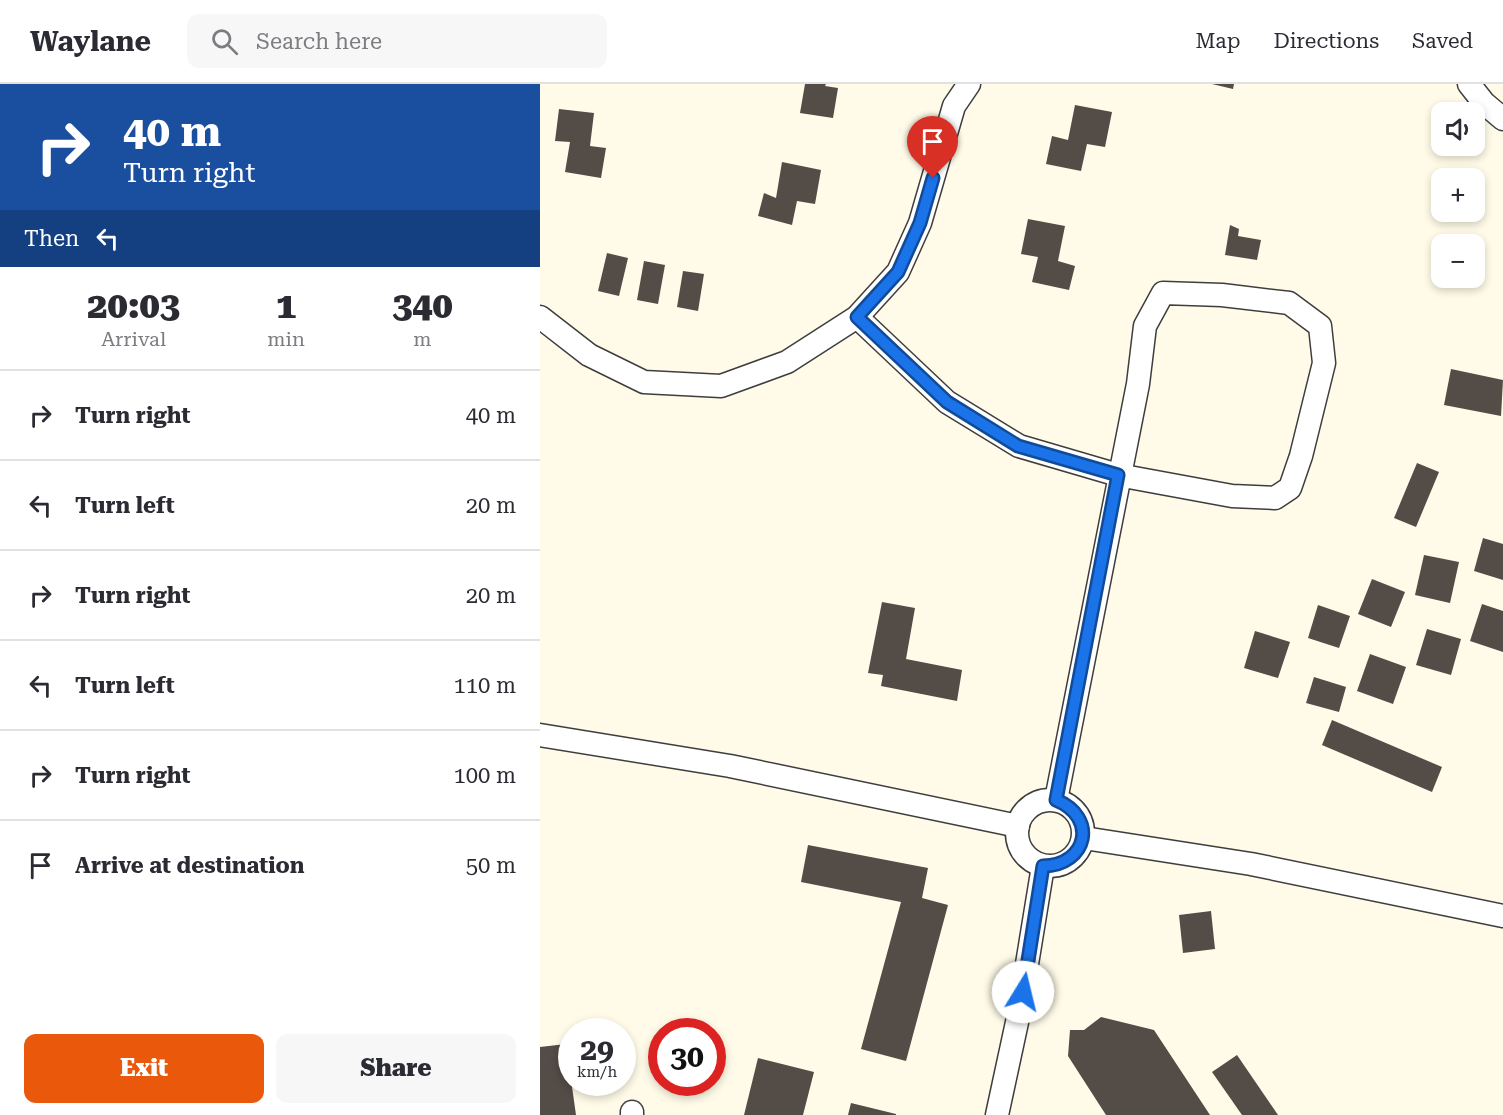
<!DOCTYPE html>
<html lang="en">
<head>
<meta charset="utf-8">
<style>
	body { margin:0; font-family:"Roboto Serif",serif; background:#f7f7f7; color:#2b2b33; height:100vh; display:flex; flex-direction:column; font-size:22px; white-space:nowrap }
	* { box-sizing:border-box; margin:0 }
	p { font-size:20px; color:#7c7c81 }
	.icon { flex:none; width:33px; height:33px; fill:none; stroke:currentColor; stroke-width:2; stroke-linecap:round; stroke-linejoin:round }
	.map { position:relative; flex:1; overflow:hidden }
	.panel { display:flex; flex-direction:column; background:#fff; width:540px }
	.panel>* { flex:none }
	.banner { background:#1a4fa0; color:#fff; overflow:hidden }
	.controls { position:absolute; left:891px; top:18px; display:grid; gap:12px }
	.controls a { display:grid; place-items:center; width:54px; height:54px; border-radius:12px; background:#fff; box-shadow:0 3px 9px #0003; font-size:30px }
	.speed { position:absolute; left:18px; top:934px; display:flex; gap:12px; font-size:30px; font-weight:700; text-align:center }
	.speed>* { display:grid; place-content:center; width:78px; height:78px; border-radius:50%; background:#fff; box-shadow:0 3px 9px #0003; line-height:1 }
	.speed small { font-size:15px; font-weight:400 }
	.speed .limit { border:9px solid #d22; background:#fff; color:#111 }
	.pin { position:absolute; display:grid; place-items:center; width:51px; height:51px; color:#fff; margin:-62px -26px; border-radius:50% 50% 50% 0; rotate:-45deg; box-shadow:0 0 6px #0007 }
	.pin .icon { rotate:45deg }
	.me { position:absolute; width:66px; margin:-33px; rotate:9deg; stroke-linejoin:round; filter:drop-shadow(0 0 4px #0008) }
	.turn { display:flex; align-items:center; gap:21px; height:126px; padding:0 24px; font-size:27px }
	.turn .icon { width:78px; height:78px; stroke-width:2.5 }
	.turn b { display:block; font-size:42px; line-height:51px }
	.then { display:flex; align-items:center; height:57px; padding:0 24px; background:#0003; gap:12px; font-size:22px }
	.eta { display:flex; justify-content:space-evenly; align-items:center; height:102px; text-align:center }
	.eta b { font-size:36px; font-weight:800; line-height:42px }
	.cta { display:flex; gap:12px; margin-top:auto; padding:12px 24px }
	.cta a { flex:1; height:69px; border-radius:12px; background:#ea580c; color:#fff; font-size:24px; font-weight:800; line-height:69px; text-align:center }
	.cta a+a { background:#f7f7f7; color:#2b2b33 }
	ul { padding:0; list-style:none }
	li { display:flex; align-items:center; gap:18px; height:90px; padding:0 24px; border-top:2px solid #e1e1e2 }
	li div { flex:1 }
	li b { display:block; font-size:22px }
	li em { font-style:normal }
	header { display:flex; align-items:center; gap:36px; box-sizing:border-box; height:84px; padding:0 30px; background:#fff; border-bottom:2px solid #e1e1e2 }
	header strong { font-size:28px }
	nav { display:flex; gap:33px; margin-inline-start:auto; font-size:21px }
	.search { width:420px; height:54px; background:#f7f7f7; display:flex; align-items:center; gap:15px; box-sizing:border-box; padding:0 21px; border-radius:12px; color:#7c7c81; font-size:22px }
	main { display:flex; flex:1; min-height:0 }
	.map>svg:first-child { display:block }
	.building { fill:#534c47 }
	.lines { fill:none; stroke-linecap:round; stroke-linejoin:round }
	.street-casing { stroke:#3e3e3e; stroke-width:25 }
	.street { stroke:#fff; stroke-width:22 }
	.route-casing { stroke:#114b97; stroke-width:15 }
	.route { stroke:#1a73e8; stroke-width:10 }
</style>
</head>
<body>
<header>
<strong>Waylane</strong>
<div class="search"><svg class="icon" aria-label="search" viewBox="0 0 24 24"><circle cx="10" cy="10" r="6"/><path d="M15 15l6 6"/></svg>Search here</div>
<nav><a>Map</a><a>Directions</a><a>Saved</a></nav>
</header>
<main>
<section class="panel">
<div class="banner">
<div class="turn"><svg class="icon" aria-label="right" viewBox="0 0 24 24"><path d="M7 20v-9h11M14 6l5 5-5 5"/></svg><div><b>40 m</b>Turn right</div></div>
<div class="then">Then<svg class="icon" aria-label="left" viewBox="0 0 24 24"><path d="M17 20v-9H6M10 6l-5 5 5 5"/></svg></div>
</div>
<div class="eta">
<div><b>20:03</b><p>Arrival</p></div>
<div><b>1</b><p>min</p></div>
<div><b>340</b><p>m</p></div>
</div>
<ul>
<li><svg class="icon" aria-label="right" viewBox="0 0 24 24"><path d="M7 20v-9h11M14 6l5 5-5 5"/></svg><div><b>Turn right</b></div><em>40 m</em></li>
<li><svg class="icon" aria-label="left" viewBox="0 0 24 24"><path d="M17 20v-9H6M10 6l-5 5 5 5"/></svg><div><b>Turn left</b></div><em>20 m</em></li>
<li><svg class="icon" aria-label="right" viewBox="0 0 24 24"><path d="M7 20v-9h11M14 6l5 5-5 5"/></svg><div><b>Turn right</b></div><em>20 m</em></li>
<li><svg class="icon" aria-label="left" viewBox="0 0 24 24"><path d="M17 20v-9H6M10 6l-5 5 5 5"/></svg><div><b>Turn left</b></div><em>110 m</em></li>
<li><svg class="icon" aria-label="right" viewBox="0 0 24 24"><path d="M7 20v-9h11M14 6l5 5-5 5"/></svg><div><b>Turn right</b></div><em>100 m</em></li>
<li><svg class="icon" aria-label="arrive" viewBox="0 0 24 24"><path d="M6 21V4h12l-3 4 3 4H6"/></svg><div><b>Arrive at destination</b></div><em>50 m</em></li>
</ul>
<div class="cta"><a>Exit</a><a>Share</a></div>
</section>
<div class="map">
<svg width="963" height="1031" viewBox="0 0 963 1031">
	<rect width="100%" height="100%" fill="#fffbe8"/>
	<!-- building -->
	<g class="building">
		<polygon points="265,0 286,0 285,2 298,4 293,34 260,29"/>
		<polygon points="672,0 694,0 693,5"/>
		<polygon points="535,21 572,28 565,63 547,60 541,87 506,80 512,52 528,56"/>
		<polygon points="19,25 54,29 50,62 66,64 61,94 25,88 30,58 15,57"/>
		<polygon points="242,78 281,86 275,120 257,117 252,141 218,132 224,109 236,114"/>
		<polygon points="488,135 525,142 518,177 535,182 529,206 492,198 498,173 481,170"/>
		<polygon points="690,141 699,145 698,152 721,156 717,176 685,171"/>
		<polygon points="67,169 88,174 79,212 58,207"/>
		<polygon points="104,177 125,181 118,220 97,216"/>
		<polygon points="143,187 164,190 158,227 137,223"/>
		<polygon points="911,285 963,296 961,332 904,321"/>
		<polygon points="877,379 899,388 876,443 854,434"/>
		<polygon points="943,454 963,460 963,496 934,487"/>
		<polygon points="884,471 919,478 910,519 875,511"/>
		<polygon points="832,495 865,508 851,543 818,530"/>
		<polygon points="342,518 375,524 366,575 422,586 417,617 341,602 343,591 328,589"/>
		<polygon points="942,520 963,527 963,568 930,557"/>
		<polygon points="778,521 810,532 799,564 768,554"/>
		<polygon points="887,545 921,555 911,591 876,581"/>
		<polygon points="715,547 750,558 738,594 704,584"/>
		<polygon points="830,570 866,583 853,620 817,607"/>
		<polygon points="774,593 806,603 799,628 766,619"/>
		<polygon points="792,636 902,683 892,708 782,661"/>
		<polygon points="268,761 388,784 382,814 408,821 366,977 321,965 361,818 261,798"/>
		<polygon points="671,827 675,865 643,869 639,831"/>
		<polygon points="561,933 614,946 670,1031 566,1031 528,972 530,946 544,946"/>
		<polygon points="26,960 36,1031 0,1031 0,963"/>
		<polygon points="697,971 738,1031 702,1031 672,988"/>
		<polygon points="218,974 274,988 263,1031 204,1031"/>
		<polygon points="311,1019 356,1030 356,1031 308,1031"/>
	</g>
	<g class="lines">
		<!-- street casing -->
		<g class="street-casing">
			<g id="street">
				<polyline points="929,0 944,19 963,35"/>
				<polyline points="0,233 49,271 104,298 181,302 247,278 317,233 358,188 380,139 414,22 429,0"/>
				<polyline points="317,233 407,318 479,362 578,391 692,412 735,414 750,404 761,372 784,279 780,242 749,219 682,211 623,209 605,242 598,300 516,716"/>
				<polyline points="0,651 190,682 478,742"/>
				<circle cx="510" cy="749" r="33"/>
				<polyline points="544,754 711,780 963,832"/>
				<polyline points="92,1028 92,1031"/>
				<polyline points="457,1031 479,929 503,782"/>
			</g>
		</g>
		<!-- street -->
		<use href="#street" class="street"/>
	</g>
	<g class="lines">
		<!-- route casing -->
		<g class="route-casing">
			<path id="route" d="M393,94l-13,45 -22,49 -41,45 90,85 71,44 100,29 -62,325c42,17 32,65 -13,66l-20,126"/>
		</g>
		<!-- route -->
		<use href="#route" class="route"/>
	</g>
</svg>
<div class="controls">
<a><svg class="icon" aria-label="sound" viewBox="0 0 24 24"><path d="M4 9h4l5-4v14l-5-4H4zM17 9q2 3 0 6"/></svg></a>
<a>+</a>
<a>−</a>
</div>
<div class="speed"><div>29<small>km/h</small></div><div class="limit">30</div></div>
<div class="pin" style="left:393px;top:94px;background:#d93025"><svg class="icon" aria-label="arrive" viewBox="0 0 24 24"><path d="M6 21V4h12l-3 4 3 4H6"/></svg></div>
<svg class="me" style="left:483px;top:908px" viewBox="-20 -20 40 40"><circle r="19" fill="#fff"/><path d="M0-13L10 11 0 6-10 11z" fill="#1a73e8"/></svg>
</div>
</main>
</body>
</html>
